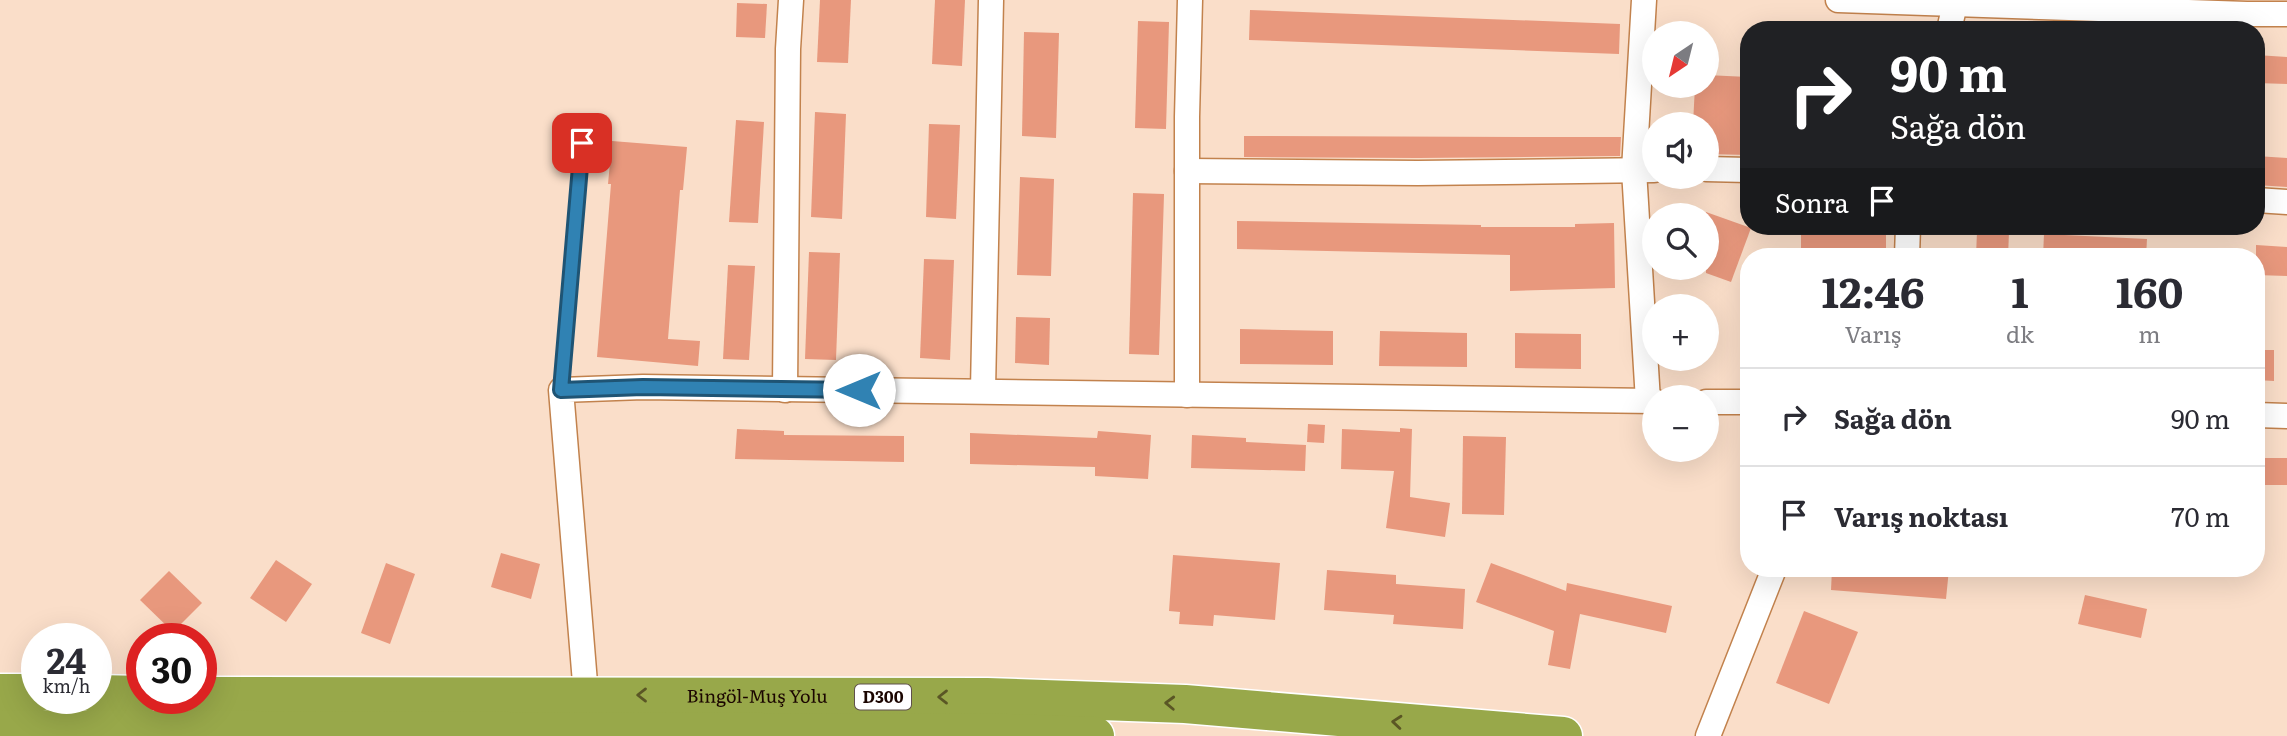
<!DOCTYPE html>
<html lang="tr">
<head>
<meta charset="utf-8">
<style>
	body { margin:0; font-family:Literata,serif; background:#f2f2f3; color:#2b2b33; height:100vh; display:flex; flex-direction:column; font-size:26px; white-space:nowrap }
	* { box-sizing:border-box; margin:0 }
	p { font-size:23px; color:#7c7c81 }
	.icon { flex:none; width:38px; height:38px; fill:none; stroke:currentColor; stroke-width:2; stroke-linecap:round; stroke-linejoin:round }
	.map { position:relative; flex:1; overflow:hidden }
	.side { position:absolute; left:1740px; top:248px; width:525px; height:329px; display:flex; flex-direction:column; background:#fff; border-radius:28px; box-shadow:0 7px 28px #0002 }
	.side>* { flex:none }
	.hud { position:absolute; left:1740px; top:21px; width:525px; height:214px; border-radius:28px; box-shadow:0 7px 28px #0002; background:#202124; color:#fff; overflow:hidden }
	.needle { width:46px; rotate:215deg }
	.fabs { position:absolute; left:1642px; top:21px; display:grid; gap:14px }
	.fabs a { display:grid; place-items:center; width:77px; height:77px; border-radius:50%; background:#fff; box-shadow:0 7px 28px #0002; font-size:35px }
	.speed { position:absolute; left:21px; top:623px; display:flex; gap:14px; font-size:35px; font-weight:700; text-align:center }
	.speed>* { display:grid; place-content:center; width:91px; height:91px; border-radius:50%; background:#fff; box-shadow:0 7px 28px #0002; line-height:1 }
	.speed small { font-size:18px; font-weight:400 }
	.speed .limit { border:10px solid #d22; background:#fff; color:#111 }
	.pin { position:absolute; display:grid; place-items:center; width:60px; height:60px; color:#fff; margin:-30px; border-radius:14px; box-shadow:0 4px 10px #0006 }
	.me { position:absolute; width:77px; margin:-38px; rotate:270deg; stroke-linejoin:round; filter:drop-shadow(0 0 5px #0008) }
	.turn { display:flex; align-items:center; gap:24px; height:147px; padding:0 35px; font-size:32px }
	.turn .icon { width:91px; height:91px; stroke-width:2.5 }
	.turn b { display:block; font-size:49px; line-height:60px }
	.then { display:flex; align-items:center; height:66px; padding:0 35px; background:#0003; gap:14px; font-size:26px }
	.eta { display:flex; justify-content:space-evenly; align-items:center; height:119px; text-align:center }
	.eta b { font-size:42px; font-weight:700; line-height:49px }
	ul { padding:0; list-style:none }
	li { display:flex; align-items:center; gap:21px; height:98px; padding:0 35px; border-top:2px solid #e1e1e2 }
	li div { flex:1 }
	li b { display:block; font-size:26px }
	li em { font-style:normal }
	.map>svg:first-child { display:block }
	.building { fill:#e8987d }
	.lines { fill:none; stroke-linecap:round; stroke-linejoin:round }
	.service-casing { stroke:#c2824d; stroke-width:15 }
	.minor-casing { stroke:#c2824d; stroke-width:27 }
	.trunk-casing { stroke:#fff; stroke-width:41 }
	.service { stroke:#fff; stroke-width:12 }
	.minor { stroke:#fff; stroke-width:24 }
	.trunk { stroke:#98a84a; stroke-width:38 }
	.oneway { stroke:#5a5625 }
	.route-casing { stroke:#1f5474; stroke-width:18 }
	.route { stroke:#3082b3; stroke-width:12 }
	.labels { text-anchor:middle; stroke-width:5; stroke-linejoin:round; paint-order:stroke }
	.shield { fill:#fff; stroke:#5f504c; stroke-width:2 }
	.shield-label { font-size:16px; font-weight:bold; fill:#1b0500 }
	.street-label { font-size:18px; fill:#1b0500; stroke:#fff }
</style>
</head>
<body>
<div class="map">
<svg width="2287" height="736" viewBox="0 0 2287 736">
	<rect width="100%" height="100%" fill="#fadec9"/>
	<!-- building -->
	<g class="building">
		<polygon points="820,0 851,0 848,63 817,62"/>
		<polygon points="935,0 965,0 962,66 932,64"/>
		<polygon points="737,3 767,4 765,38 736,37"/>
		<polygon points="1250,10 1620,24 1619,54 1249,40"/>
		<polygon points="1138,21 1169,22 1166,129 1135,128"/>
		<polygon points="1024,32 1059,33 1056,138 1022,136"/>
		<polygon points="2256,55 2287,57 2287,84 2256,83"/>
		<polygon points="1706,75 1748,77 1748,155 1706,154 1706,124 1693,124 1695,86 1706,86"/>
		<polygon points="815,112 846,114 842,219 811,217"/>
		<polygon points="736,120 764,122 758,223 729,222"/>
		<polygon points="929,124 960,125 956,219 926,217"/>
		<polygon points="1244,136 1522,137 1621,137 1620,156 1418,158 1244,157"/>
		<polygon points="612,141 687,147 683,190 680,190 668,339 700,341 698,366 597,357 611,184 608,184"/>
		<polygon points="2256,156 2287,158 2287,187 2256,185"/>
		<polygon points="1020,177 1054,179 1051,276 1017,275"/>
		<polygon points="1133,193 1164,194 1159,355 1129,354"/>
		<polygon points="1706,212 1751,228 1731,282 1706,273"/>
		<polygon points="1237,221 1481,225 1481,227 1575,227 1575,224 1614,223 1615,288 1510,291 1510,255 1237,249"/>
		<rect x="1801" y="226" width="85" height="31"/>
		<polygon points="1977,231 2009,232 2008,257 1976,257"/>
		<polygon points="2044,234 2147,239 2146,257 2043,257"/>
		<polygon points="2256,245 2287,247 2287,276 2256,275"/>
		<polygon points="809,252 840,253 836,360 805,359"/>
		<polygon points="924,259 954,260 950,360 920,358"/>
		<polygon points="728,265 755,266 749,360 723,359"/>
		<polygon points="1016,317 1050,318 1049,365 1015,363"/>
		<polygon points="1240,329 1333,331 1333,365 1240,364"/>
		<polygon points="1380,331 1467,333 1467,367 1379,366"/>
		<polygon points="1515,333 1581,334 1581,369 1515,368"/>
		<polygon points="2256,350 2274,350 2274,381 2256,380"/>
		<polygon points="1308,424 1325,425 1324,443 1307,442"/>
		<polygon points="1400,428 1412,429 1410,497 1450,503 1445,537 1386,528 1394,471 1341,469 1342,429 1400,432"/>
		<polygon points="737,429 784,431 784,435 904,436 904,462 735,459"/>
		<polygon points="1098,431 1151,435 1148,479 1095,476 1095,467 970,464 970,433 1097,438"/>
		<polygon points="1192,435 1246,438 1246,442 1306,445 1305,471 1191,468"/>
		<polygon points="1463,436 1506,437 1504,515 1462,514"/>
		<rect x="2256" y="458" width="31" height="27"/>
		<polygon points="501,553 540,564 531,599 491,587"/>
		<polygon points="1173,555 1280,563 1275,620 1214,615 1213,626 1179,624 1180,612 1169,611"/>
		<polygon points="276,560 312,584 286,622 250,598"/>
		<polygon points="386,563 415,574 390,644 361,633"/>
		<polygon points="1491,563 1566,591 1567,583 1672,606 1666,633 1580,614 1570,669 1548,665 1554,631 1476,602"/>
		<polygon points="1832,569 1949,569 1946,599 1831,590"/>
		<polygon points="1327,570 1396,575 1396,584 1465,589 1463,629 1393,624 1394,615 1324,610"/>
		<polygon points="169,571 202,603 173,632 140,600"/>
		<polygon points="2085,595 2147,609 2141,638 2078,624"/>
		<polygon points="1804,611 1858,632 1829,704 1776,683"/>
	</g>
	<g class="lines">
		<!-- service casing -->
		<g class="service-casing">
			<polyline id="service" points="561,390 582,143"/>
		</g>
		<!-- minor casing -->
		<g class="minor-casing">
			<g id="minor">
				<polyline points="1644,0 1634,170 1648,401"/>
				<polyline points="1838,0 2247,14 2287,14"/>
				<polyline points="1949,30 1955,4"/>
				<polyline points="1706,169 1748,170"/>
				<polyline points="1187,171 1418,173 1654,170"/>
				<polyline points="2256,200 2287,202"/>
				<polyline points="1907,257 1908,226"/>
				<polyline points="785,390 788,49 791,0"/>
				<polyline points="983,390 991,0"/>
				<polyline points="1187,395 1187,117 1190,0"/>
				<polyline points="1706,402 1748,402"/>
				<polyline points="2256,415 2287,416"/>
				<polyline points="586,695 561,390 643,387 1654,401"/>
				<polyline points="1708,736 1774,569"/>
			</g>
		</g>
		<!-- trunk casing -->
		<g class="trunk-casing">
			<g id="trunk">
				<polyline points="0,693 37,693"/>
				<polyline points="96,694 142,695"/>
				<path id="s1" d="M201,696l786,1 198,7 378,32"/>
				<polyline points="0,729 1009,733 1095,736"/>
			</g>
		</g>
		<!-- service -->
		<use href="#service" class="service"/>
		<!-- minor -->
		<use href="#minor" class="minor"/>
		<!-- trunk -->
		<use href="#trunk" class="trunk"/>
	</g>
	<!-- one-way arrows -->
	<defs><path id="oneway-chevron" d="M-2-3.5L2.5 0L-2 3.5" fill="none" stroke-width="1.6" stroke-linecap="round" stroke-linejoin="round" transform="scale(1.75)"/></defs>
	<g class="oneway">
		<use href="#oneway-chevron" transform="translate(642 695) rotate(-180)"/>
		<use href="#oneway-chevron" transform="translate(943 697) rotate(-180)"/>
		<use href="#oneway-chevron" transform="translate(1170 703) rotate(-178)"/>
		<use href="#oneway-chevron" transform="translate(1397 722) rotate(-175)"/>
	</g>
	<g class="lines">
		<!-- route casing -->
		<g class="route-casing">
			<polyline id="route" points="582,143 561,390 643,387 859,390"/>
		</g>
		<!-- route -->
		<use href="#route" class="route"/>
	</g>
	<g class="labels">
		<!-- shield labels -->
		<rect class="shield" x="855" y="684.5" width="56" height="25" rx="5"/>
		<g class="shield-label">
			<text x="883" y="703">D300</text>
		</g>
		<!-- street labels -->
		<g class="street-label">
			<text dy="6" stroke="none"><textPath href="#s1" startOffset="556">Bingöl-Muş Yolu</textPath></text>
		</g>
	</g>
</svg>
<div class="fabs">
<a><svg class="needle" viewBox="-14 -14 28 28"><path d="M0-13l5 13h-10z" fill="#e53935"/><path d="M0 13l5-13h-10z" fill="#7c7c81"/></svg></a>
<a><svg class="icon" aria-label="sound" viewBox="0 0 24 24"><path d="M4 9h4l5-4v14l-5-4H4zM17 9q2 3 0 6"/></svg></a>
<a><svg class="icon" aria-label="search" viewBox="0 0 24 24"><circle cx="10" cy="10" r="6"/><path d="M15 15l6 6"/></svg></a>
<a>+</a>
<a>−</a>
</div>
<div class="speed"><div>24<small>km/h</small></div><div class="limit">30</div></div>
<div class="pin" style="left:582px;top:143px;background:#d93025"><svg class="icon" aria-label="arrive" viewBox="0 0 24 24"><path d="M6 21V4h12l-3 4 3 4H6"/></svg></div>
<svg class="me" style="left:859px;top:390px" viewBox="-20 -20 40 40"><circle r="19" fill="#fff"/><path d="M0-13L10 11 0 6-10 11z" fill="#3082b3"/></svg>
<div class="hud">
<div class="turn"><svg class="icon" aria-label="right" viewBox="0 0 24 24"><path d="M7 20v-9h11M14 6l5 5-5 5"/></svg><div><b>90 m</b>Sağa dön</div></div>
<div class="then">Sonra<svg class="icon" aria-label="arrive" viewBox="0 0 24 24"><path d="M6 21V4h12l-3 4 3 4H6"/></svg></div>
</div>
<section class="side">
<div class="eta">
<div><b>12:46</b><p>Varış</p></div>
<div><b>1</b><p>dk</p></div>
<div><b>160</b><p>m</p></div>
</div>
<ul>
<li><svg class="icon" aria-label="right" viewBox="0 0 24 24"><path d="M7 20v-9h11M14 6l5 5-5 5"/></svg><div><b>Sağa dön</b></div><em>90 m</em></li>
<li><svg class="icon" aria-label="arrive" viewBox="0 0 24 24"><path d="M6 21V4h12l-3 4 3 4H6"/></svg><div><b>Varış noktası</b></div><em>70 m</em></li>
</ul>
</section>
</div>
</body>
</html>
